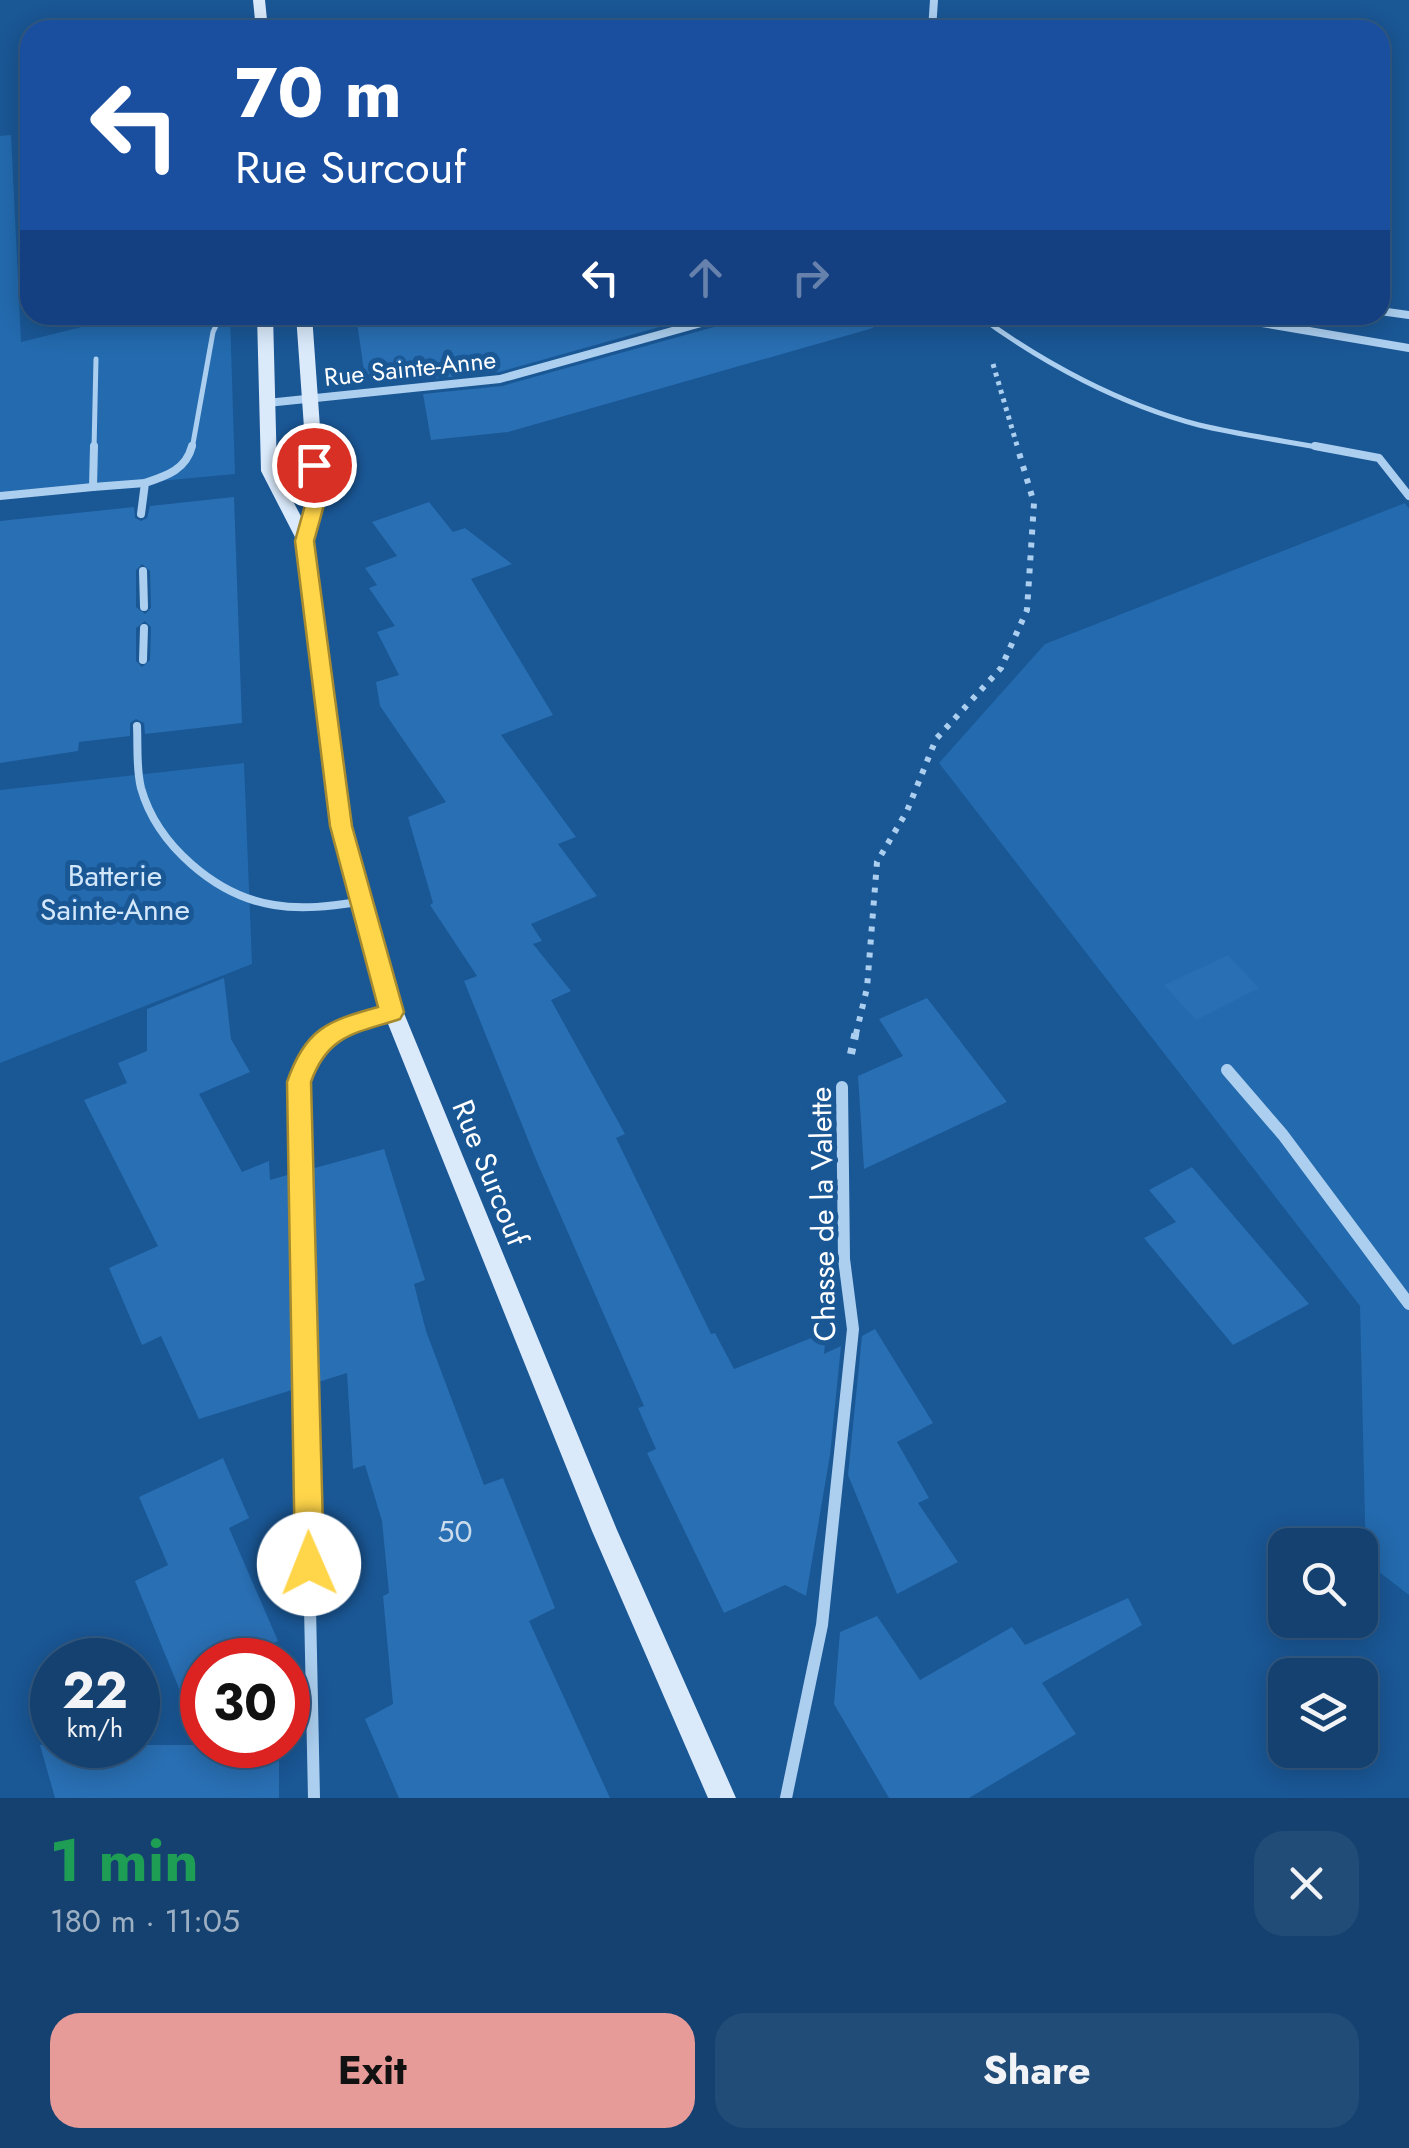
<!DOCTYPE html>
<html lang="en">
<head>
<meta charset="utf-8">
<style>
	body { margin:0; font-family:Jost,sans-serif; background:#214c78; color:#f1f3f6; height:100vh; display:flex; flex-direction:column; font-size:38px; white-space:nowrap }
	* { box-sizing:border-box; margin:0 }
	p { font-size:32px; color:#9dafc3 }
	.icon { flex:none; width:55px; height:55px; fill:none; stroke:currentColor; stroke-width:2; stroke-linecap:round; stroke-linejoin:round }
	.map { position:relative; height:1798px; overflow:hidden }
	.panel { display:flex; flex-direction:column; background:#144170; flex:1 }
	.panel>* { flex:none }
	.top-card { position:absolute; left:20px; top:20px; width:1370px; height:305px; border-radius:30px; box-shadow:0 5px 25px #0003,0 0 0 2px #335a83; background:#1a4fa0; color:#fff; overflow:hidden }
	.buttons { position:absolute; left:1268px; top:1528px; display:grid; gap:20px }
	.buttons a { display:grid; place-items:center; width:110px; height:110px; border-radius:20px; background:#144170; box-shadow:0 5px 25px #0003,0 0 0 2px #335a83; font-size:50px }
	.speed { position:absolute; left:30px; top:1638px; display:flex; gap:20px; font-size:50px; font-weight:700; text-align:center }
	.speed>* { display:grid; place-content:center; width:130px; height:130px; border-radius:50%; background:#144170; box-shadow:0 5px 25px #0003,0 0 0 2px #335a83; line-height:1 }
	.speed small { font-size:25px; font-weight:400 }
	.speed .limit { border:15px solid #d22; background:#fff; color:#111 }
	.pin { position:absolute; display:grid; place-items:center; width:85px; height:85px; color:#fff; margin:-42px; border:5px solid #fff; border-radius:50%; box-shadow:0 2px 10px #0007 }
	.me { position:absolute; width:110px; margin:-55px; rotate:359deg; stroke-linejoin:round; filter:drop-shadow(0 0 8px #0008) }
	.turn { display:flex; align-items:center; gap:35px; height:210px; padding:0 50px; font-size:45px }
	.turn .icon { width:130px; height:130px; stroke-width:2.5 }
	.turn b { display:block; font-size:70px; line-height:85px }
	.lanes { display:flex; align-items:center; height:95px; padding:0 50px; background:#0003; justify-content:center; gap:50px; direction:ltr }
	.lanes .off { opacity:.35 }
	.round { display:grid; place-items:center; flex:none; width:105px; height:105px; border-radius:30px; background:#214c78 }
	.head { display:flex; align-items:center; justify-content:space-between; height:170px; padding:0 50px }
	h1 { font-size:60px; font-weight:700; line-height:75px; color:#1e9e55 }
	.primary-button { display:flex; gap:20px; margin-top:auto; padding:20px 50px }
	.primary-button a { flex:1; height:115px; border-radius:30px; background:#e69b98; color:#111; font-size:40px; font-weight:700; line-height:115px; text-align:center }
	.primary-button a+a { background:#214c78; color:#f1f3f6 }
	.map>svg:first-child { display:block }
	.green { fill:#236aae }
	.building { fill:#296fb3; fill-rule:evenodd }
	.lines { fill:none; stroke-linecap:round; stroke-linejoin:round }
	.path-far2 { stroke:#accff0; stroke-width:5; stroke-dasharray:4 5; stroke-linecap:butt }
	.path-far1 { stroke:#accff0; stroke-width:6; stroke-dasharray:5 8; stroke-linecap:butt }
	.path { stroke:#accff0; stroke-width:8; stroke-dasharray:6 9; stroke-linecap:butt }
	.lane-far1 { stroke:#accff0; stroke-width:5 }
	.lane { stroke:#accff0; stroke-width:8 }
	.street-far2 { stroke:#accff0; stroke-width:8 }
	.street-far1 { stroke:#accff0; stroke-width:9 }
	.street { stroke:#accff0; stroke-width:12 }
	.secondary { fill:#daeafb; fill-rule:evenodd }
	.route { fill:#ffd54a; stroke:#a68a30; stroke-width:2.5 }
	.labels { text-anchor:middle; stroke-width:10; stroke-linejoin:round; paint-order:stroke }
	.far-street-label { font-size:25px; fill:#fff; stroke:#1a5795 }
	.park-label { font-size:30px; fill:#d3e7fb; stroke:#1a5795 }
	.street-label { font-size:30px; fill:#fff; stroke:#1a5795 }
	.near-number-label { font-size:30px; fill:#cadbec }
</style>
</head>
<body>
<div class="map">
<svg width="1409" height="1798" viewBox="0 0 1409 1798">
	<rect width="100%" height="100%" fill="#1a5795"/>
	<!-- green -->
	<g class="green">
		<polygon points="11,135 21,342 130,315 230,315 235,474 0,496 0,136"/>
		<polygon points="1405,503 1409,509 1409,1595 1366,1562 1360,1306 939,763 1045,644"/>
		<polygon points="244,763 252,964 0,1063 0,790"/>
	</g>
	<!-- building -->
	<g class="building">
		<polygon points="356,315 702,315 499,372 421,380 420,373 365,378"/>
		<polygon points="737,315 871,315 873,328 508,432 431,440 423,394 502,386 732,322"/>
		<path d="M234,497l8,226 -97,11 -1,-11 -8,-4 -6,4v13l-51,6 -1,9 -78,12v-242l134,-14 1,11 6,3 6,-3 3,-12zM142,564l8,7 1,37 -6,6 -9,-7v-37zM145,621l6,6 -1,33 -8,7 -6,-6v-33z"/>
		<polygon points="429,502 453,532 465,528 512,564 471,579 553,715 501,735 576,837 558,844 597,896 531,924 542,941 533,944 571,991 551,1000 625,1134 616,1138 711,1334 715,1333 734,1369 826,1332 824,1354 841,1346 830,1455 806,1596 785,1585 724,1613 647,1453 656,1449 638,1408 644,1406 537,1162 464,981 477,976 430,905 433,903 408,817 446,802 380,706 376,682 399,675 377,632 395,626 369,588 377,585 365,568 397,556 372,522"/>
		<polygon points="1228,955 1259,988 1196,1020 1164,985"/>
		<polygon points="224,978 231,1039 250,1072 199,1094 242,1172 269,1161 270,1180 291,1174 295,1389 199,1419 161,1336 142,1345 109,1268 158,1246 84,1100 127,1083 118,1063 147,1051 147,1009"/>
		<polygon points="927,998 1007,1102 864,1169 858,1076 903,1056 879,1019"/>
		<polygon points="384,1149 425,1280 414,1284 426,1331 484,1485 503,1478 555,1608 529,1621 610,1798 399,1798 365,1719 393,1704 383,1596 389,1593 382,1521 365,1465 353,1469 347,1373 315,1383 311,1169"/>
		<polygon points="1192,1167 1309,1304 1233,1345 1144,1238 1176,1222 1149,1190"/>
		<polygon points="875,1329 933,1423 897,1442 929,1498 918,1503 958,1562 897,1594 848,1475 862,1336"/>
		<polygon points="223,1458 249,1518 229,1528 278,1641 235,1660 202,1660 201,1742 135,1581 168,1565 139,1497"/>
		<polygon points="1128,1598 1142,1625 1042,1683 1076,1734 969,1798 889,1798 834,1704 840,1632 877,1616 920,1680 1012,1627 1025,1645"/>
		<polygon points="40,1745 279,1745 279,1798 55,1798"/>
	</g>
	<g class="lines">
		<!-- path-far2 -->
		<polyline class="path-far2" points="993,364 1018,449"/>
		<!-- path-far1 -->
		<polyline class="path-far1" points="856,1034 867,988 877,862 907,811 936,739 1001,668 1027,610 1034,503 1017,446"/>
		<!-- path -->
		<polyline class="path" points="851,1054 856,1031"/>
		<!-- lane-far1 -->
		<g class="lane-far1">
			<path d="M978,315c64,48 144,90 221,110 42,10 86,16 129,24"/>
			<polyline points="94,449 96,359"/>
			<polyline points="192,449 213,332 221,315"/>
		</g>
		<!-- lane -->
		<g class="lane">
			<polyline points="94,446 93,487 145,483"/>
			<polyline points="1315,446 1379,458 1409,496"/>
			<polyline points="0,496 93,487"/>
			<path d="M141,514l4,-31c21,-7 41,-13 47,-37"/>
			<polyline points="143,571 144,607"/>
			<polyline points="143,660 144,628"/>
			<path d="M137,726c1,20 -1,42 4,62 16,57 75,108 133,117 29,5 57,1 85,-3"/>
		</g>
		<!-- street-far2 -->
		<g class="street-far2">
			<polyline points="932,30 934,0"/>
			<polyline points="1380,311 1409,315"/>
			<polyline points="1215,315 1409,348"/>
			<polyline points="267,403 500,379 730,315"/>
		</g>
		<!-- street-far1 -->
		<polyline class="street-far1" points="333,1034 392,1012"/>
		<!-- street -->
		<g class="street">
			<polyline points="1227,1070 1283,1135 1409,1304"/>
			<polyline points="314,1798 299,1082 312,1053 338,1031"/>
			<polyline points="786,1798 822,1625 853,1329 844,1259 842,1087"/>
		</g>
		<!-- secondary -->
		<g class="secondary">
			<polygon points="253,0 265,0 268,30 256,30"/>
			<polygon points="257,315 273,315 277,471 303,520 309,498 296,315 312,315 325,498 313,541 351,826 394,989 617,1530 736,1798 708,1798 592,1531 374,989 331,826 297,541 261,471"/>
		</g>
	</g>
	<!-- route -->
	<path class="route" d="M314,459l9,6 3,33 -12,43 38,285 52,186 -4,7c-43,14 -72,15 -89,63l13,482 -4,10 -11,4 -10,-4 -4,-10 -8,-482c18,-53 40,-61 91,-75l-48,-181 -35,-285 12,-43 -3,-33z"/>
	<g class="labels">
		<!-- far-street labels -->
		<g class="far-street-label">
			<text transform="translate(410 368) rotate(-6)" y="9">Rue Sainte-Anne</text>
		</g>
		<!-- park labels -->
		<g class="park-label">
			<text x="115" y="886">Batterie<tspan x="115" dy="34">Sainte-Anne</tspan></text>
		</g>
		<!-- street labels -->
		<g class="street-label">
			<text transform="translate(490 1173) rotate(68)" y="10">Rue Surcouf</text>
			<text transform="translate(823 1214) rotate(-91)" y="10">Chasse de la Valette</text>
		</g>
		<!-- near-number labels -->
		<g class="near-number-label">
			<text x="455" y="1542">50</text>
		</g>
	</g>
</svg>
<div class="buttons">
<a><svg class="icon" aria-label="search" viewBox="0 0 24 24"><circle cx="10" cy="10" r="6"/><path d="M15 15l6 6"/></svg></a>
<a><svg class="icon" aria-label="layers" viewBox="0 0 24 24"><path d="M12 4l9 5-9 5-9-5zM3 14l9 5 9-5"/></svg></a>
</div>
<div class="speed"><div>22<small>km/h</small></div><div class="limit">30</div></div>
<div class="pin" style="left:314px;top:465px;background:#d93025"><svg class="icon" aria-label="arrive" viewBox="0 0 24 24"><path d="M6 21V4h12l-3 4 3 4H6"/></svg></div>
<svg class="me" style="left:309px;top:1564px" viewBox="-20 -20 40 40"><circle r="19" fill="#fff"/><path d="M0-13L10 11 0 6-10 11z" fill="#ffd54a"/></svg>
<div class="top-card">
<div class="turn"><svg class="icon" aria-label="left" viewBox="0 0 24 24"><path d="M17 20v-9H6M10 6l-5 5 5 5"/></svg><div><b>70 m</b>Rue Surcouf</div></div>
<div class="lanes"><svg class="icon" aria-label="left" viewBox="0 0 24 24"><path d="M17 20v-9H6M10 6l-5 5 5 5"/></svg><svg class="icon off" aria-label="ahead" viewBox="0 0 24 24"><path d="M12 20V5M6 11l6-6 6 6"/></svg><svg class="icon off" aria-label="right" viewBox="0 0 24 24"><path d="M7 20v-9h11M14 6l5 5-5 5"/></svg></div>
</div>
</div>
<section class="panel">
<div class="head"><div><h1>1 min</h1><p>180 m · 11:05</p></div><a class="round"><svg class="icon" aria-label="close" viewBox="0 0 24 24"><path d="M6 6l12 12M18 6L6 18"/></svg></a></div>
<div class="primary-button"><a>Exit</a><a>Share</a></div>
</section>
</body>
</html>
